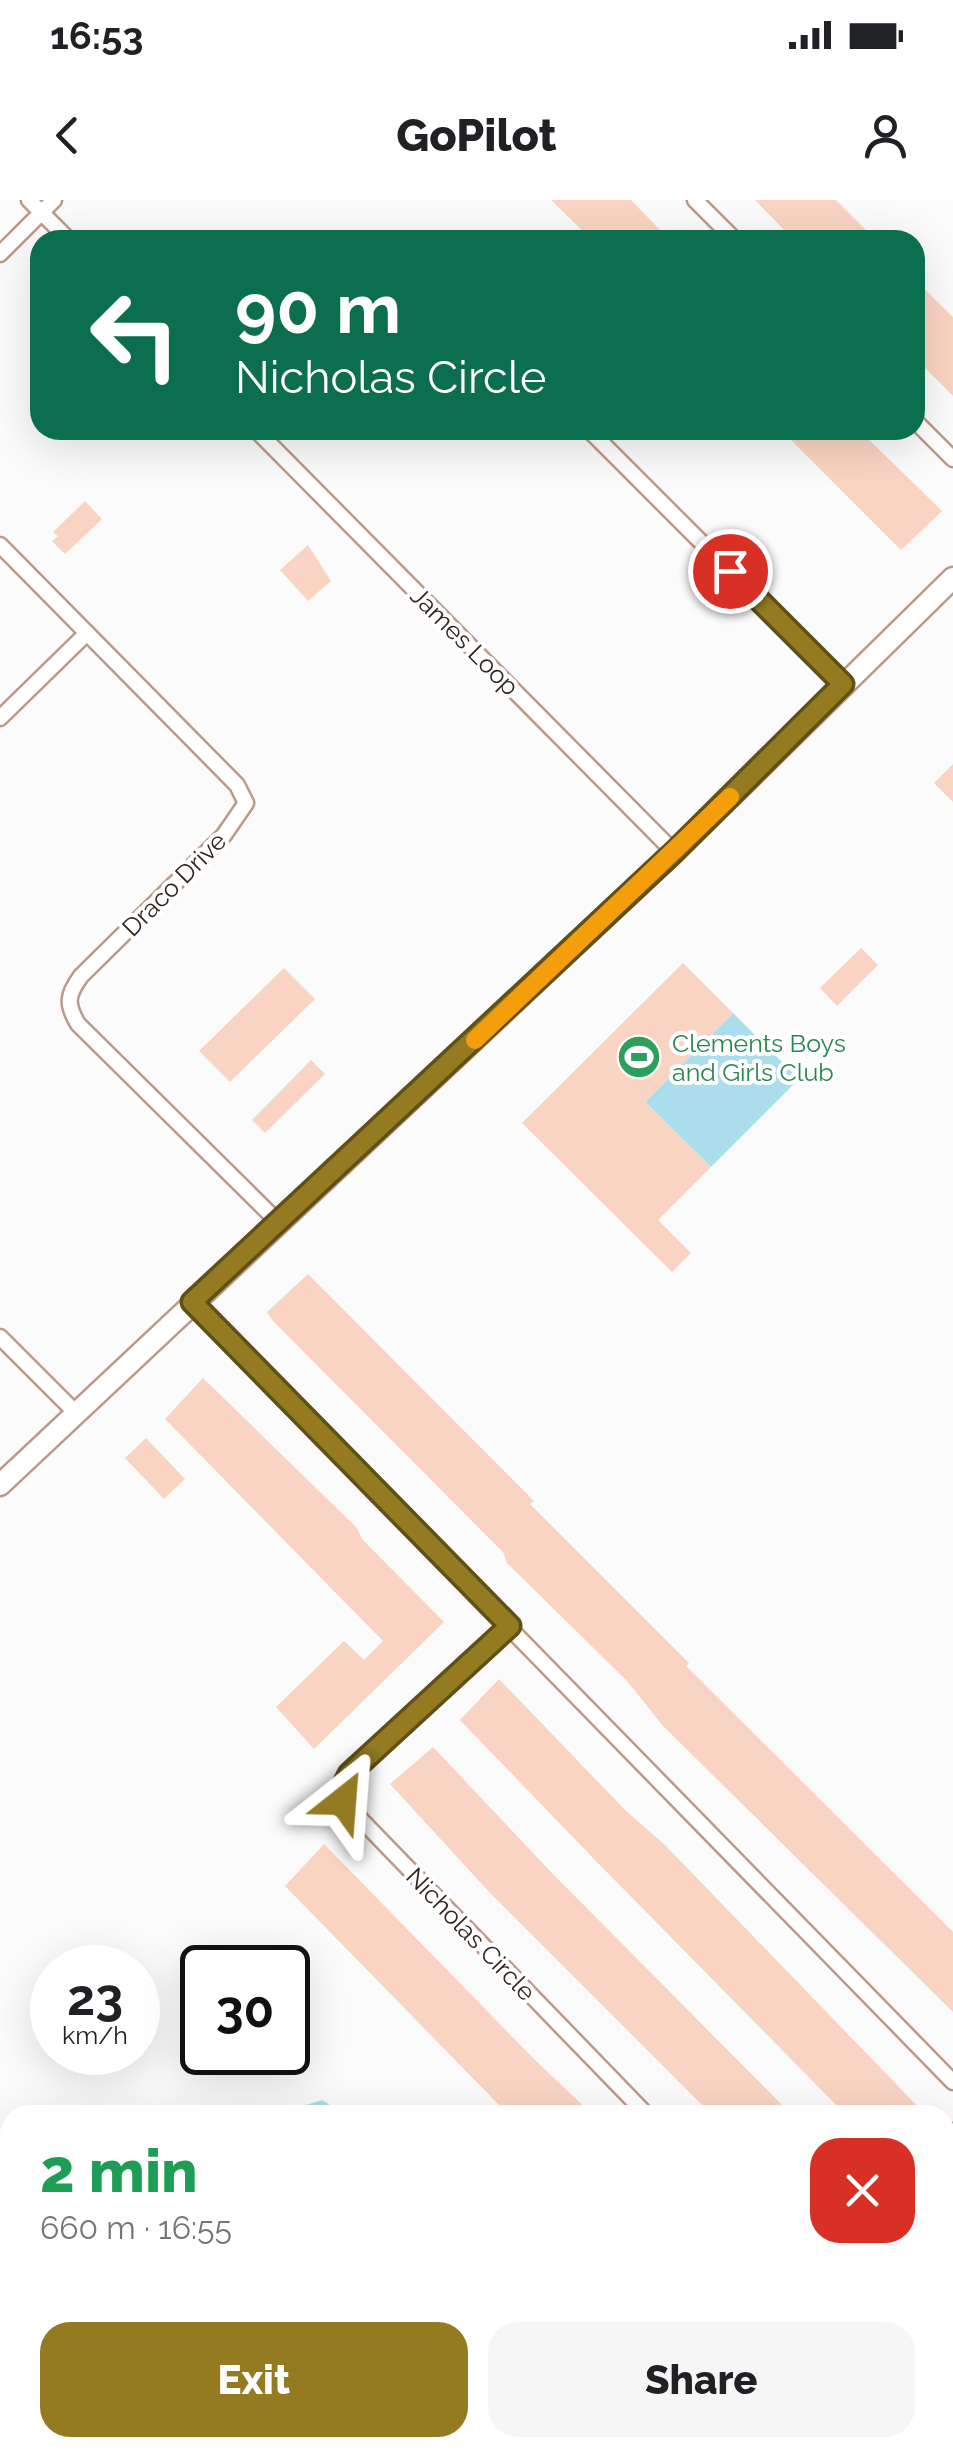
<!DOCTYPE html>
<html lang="en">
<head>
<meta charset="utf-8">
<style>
	body { margin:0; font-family:Raleway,sans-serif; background:#f6f6f6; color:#202124; height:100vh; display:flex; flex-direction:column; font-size:38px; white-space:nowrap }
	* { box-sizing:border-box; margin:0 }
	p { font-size:32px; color:#757577 }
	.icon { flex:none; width:55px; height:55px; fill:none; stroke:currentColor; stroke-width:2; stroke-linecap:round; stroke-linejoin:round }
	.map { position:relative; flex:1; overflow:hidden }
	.panel { position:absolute; left:0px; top:1905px; width:955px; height:352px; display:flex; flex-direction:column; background:#fff; border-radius:30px 30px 0 0; box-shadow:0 10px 40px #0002 }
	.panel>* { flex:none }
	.banner { position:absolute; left:30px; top:30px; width:895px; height:210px; border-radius:30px; box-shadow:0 10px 40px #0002; background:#0b6e4f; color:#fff; overflow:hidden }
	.speed { position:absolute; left:30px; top:1745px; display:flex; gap:20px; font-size:50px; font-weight:700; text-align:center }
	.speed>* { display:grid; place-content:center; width:130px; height:130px; border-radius:50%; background:#fff; box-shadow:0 10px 40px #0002; line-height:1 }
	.speed small { font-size:25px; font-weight:400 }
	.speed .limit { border:5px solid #111; border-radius:15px; background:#fff; color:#111 }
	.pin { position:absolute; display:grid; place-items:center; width:85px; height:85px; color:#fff; margin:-42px; border:5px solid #fff; border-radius:50%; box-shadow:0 2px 10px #0007 }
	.me { position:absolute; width:110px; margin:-55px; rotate:28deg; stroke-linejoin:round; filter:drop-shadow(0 0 8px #0008) }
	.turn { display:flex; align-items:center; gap:35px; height:210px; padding:0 40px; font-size:45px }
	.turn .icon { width:130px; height:130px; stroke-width:2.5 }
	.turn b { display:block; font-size:70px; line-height:85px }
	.round { display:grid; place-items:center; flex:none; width:105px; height:105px; border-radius:30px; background:#f6f6f6 }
	.summary { display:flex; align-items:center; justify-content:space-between; height:170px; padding:0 40px }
	h1 { font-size:60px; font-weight:800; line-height:75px; color:#1e9e55 }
	.cta { display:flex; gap:20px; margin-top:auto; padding:20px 40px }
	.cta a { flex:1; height:115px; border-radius:30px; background:#947b22; color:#fff; font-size:40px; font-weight:800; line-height:115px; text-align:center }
	.cta a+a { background:#f6f6f6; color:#202124 }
	.status { display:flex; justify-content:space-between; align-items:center; height:70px; padding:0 50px; background:#fff; direction:ltr }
	.status svg { height:28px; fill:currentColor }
	header { display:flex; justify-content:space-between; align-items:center; height:130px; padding:0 40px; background:#fff; font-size:45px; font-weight:800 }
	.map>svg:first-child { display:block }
	.water { fill:#abdeed }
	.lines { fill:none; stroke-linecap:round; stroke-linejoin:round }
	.stream { stroke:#abdeed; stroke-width:5 }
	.building { fill:#fad4c2 }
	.street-casing { stroke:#bd9a88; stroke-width:19 }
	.secondary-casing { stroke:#bd9a88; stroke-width:25 }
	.street { stroke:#fff; stroke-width:14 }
	.secondary { stroke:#fff; stroke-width:20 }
	.route-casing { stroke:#605016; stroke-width:25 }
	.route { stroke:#947b22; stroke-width:18 }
	.slow { stroke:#f59e0b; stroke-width:18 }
	.labels { text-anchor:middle; stroke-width:8; stroke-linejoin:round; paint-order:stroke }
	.street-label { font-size:25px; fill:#33251e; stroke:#fff }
	.leisure-label { font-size:25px; fill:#27864d; stroke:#fff; text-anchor:start }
</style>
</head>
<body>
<div class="status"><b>16:53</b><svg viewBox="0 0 49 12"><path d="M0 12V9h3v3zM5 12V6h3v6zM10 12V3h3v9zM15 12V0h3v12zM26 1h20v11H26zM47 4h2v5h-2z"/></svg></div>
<header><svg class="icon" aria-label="back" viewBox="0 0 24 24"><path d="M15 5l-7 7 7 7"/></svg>GoPilot<svg class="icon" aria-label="person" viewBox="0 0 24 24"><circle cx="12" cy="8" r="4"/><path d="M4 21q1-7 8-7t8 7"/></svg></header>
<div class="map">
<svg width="953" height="2257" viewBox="0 0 953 2257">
	<rect width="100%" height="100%" fill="#fbfbfb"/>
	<!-- water -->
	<g class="water">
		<polygon points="733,813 799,879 711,967 645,902"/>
		<polygon points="322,1900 346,1915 288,1915 287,1911"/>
	</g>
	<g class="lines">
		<!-- stream -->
		<polyline class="stream" points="483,2248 491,2257"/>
	</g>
	<!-- building -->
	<g class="building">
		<polygon points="551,0 631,0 662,32 654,40 592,40"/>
		<polygon points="755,0 836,0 866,30 856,40 794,40"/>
		<polygon points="915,80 953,117 953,196 915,158"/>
		<polygon points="781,230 859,230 942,311 901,350"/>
		<polygon points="85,301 102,319 65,354 52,341 58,336 53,332"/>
		<polygon points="308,345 331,381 308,401 280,370"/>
		<polygon points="953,564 953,602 934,583"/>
		<polygon points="861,748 878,765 837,806 820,788"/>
		<polygon points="683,763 733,813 645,902 711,967 658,1020 691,1053 672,1072 522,923"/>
		<polygon points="284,768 315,799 230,882 199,851"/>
		<polygon points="311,860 325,874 265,933 252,920"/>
		<polygon points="308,1074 534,1301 530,1304 689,1463 686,1466 953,1732 953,1812 663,1526 627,1481 507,1363 503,1352 471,1320 273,1121 267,1112"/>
		<polygon points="203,1178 357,1328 362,1339 444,1422 314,1549 276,1507 344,1441 364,1460 383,1441 165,1219"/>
		<polygon points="146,1238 185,1279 164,1299 125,1258"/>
		<polygon points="499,1479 626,1611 665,1645 926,1915 846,1915 593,1658 460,1520"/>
		<polygon points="433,1547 550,1671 792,1915 712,1915 491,1694 390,1584"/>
		<polygon points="324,1644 534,1859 593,1915 508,1915 501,1907 285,1686"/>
	</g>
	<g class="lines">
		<!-- street casing -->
		<g class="street-casing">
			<g id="street">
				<polyline points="29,0 69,40"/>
				<polyline points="695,0 735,40"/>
				<polyline points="0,54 54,0"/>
				<polyline points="915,221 953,259"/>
				<polyline points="256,230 674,652"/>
				<polyline points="589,230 843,484"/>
				<path d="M0,345l237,240 9,18 -22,32 -143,141c-14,19 -15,28 -3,48l199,197"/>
				<polyline points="0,518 87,433"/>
				<polyline points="191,1102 953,1882"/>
				<polyline points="0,1137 75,1212"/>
				<polyline points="511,1426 349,1575 342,1588 343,1601 647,1915"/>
				<polyline points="945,1939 953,1931"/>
			</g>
		</g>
		<!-- secondary casing -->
		<g class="secondary-casing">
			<polyline id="secondary" points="0,1285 674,652 953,378"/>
		</g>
		<!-- street -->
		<use href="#street" class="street"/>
		<!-- secondary -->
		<use href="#secondary" class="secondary"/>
	</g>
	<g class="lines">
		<!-- route casing -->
		<g class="route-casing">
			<polyline id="route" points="343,1601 342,1588 349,1574 510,1426 192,1102 674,652 843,484 730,371"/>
		</g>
		<!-- route -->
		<use href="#route" class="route"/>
		<!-- slow -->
		<polyline class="slow" points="475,840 730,597"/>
	</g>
	<!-- icons -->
	<defs>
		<g id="stadium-disc" transform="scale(2.25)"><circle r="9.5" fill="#2e9e5b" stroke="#fff"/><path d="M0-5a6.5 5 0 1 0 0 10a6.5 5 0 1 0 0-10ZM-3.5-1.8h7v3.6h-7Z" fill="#fff"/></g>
	</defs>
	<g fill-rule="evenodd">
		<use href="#stadium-disc" x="639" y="857"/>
	</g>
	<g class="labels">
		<!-- street labels -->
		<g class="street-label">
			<text transform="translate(465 441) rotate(45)" y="9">James Loop</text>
			<text transform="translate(174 684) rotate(-45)" y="9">Draco Drive</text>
			<text transform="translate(471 1734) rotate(46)" y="9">Nicholas Circle</text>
		</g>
		<!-- leisure labels -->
		<g class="leisure-label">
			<text x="672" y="852">Clements Boys<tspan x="672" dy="29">and Girls Club</tspan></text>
		</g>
	</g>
</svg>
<div class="speed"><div>23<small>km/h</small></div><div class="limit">30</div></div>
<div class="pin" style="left:730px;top:371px;background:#d93025"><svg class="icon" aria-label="arrive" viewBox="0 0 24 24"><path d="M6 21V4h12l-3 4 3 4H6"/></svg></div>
<svg class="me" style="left:343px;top:1601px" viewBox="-20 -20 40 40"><path d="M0-17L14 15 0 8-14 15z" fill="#947b22" stroke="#fff" stroke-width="4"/></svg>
<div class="banner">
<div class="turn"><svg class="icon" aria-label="left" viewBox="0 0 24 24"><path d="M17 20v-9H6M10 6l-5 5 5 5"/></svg><div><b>90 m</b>Nicholas Circle</div></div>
</div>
<section class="panel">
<div class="summary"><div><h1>2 min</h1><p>660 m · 16:55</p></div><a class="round" style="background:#d93025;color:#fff"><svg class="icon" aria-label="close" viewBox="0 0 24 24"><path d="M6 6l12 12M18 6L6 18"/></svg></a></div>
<div class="cta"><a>Exit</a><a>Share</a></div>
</section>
</div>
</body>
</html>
